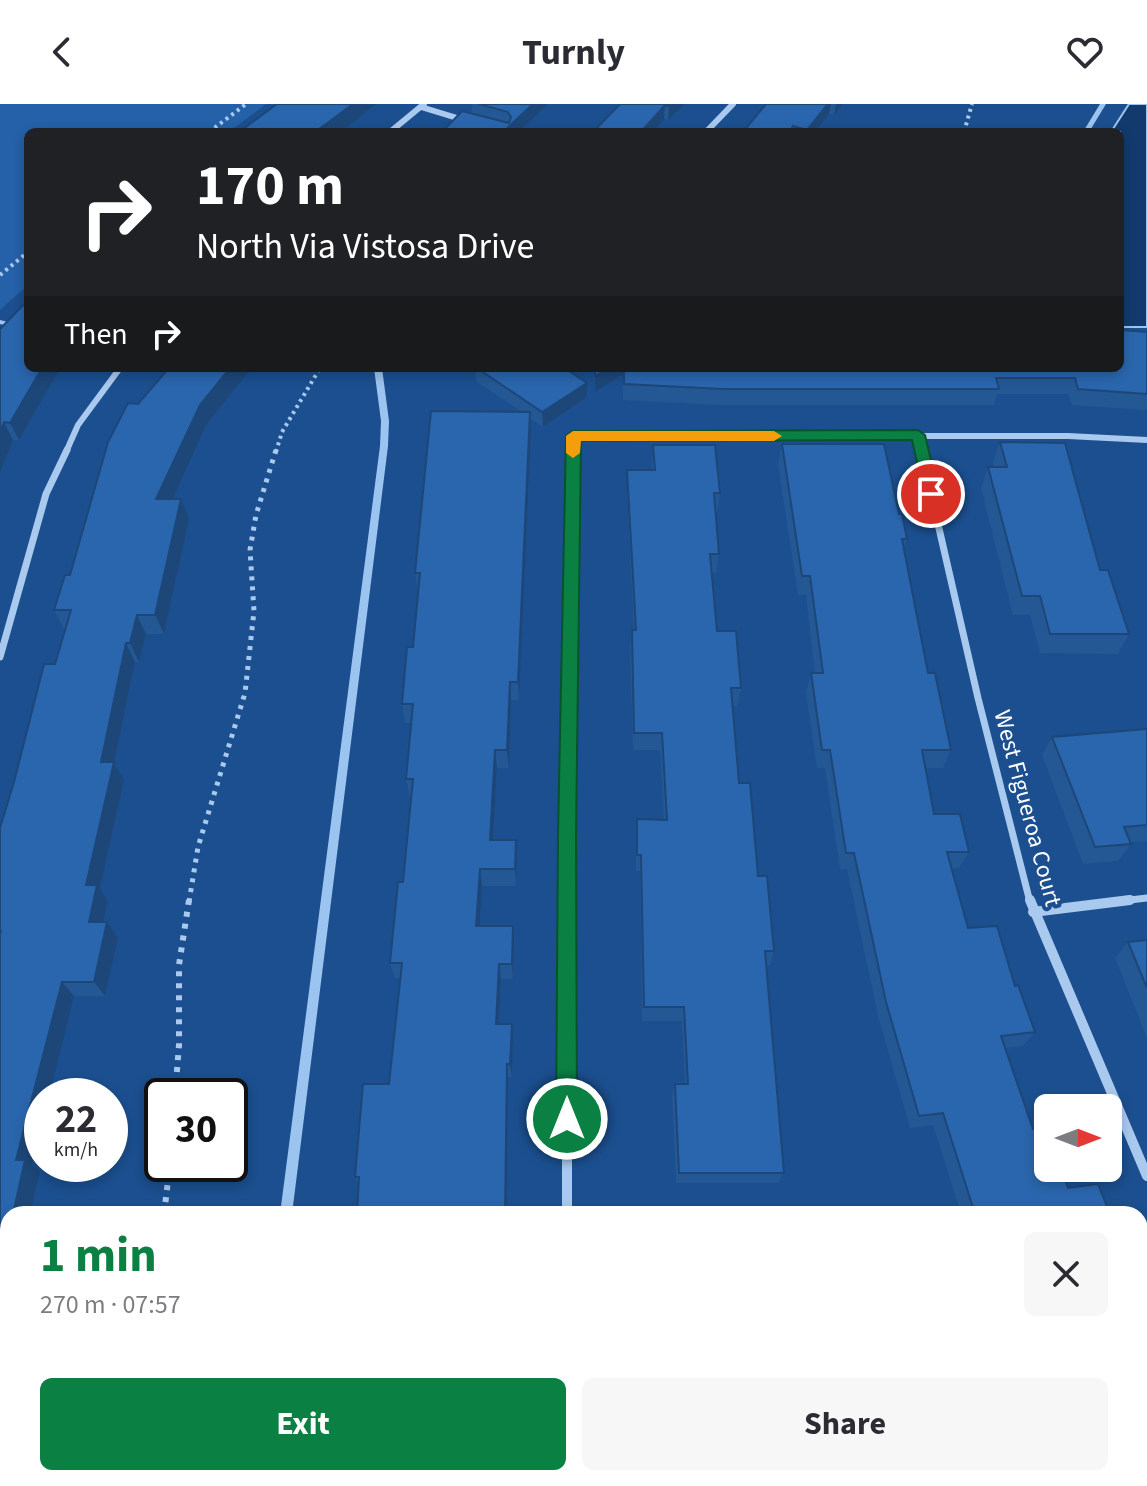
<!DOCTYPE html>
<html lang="en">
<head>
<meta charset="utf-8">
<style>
	body { margin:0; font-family:"Source Sans 3",sans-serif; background:#f7f7f7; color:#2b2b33; height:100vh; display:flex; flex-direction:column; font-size:30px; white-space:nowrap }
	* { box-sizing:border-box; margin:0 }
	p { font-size:26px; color:#7c7c81 }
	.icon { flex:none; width:44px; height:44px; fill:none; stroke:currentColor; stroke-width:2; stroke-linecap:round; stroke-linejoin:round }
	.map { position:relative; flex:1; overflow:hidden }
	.sheet { position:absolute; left:0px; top:1102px; width:1148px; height:280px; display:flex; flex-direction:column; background:#fff; border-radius:24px 24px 0 0; box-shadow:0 4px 12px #0003 }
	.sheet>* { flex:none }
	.guide { position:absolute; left:24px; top:24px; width:1100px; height:244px; border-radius:12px; box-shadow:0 4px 12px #0003; background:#202124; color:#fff; overflow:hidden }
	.needle { width:52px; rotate:90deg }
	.tools { position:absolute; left:1034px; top:990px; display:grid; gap:16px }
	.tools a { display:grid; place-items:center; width:88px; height:88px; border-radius:12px; background:#fff; box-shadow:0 4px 12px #0003; font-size:40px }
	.speed { position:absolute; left:24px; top:974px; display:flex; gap:16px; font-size:40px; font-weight:700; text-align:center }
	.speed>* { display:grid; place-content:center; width:104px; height:104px; border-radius:50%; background:#fff; box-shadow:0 4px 12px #0003; line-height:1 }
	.speed small { font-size:20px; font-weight:400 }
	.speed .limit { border:4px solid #111; border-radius:12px; background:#fff; color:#111 }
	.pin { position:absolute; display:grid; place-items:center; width:68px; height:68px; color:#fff; margin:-34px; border:4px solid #fff; border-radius:50%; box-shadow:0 2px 8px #0007 }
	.me { position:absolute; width:88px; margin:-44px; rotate:0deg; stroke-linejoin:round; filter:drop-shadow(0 0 6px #0008) }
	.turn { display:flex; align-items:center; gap:28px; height:168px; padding:0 40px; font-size:36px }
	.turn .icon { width:104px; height:104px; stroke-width:2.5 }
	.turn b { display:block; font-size:56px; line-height:68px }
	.then { display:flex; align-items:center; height:76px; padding:0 40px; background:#0003; gap:16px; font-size:30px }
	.round { display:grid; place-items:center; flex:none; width:84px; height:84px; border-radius:12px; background:#f7f7f7 }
	.head { display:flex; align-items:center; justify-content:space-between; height:136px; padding:0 40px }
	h1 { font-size:48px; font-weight:700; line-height:60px; color:#0b8043 }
	.primary-button { display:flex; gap:16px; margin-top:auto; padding:16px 40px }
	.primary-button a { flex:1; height:92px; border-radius:12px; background:#0b8043; color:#fff; font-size:32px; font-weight:700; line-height:92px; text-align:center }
	.primary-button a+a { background:#f7f7f7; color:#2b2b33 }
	header { display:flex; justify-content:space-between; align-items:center; height:104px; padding:0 40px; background:#fff; font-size:36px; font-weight:700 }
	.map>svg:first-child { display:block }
	.green { fill:#2461a8 }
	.water { fill:#123a6d; stroke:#9cc4f0; stroke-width:2 }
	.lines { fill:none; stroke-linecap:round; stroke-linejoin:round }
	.stream { fill:#9cc4f0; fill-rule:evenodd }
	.path-far2 { stroke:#a9c9ee; stroke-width:4; stroke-dasharray:3 4; stroke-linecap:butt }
	.path-far1 { stroke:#a9c9ee; stroke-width:5; stroke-dasharray:4 6; stroke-linecap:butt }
	.path { stroke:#a9c9ee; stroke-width:6; stroke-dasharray:5 7; stroke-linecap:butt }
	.street-far2 { stroke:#a9c9ee; stroke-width:6 }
	.street-far1 { stroke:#a9c9ee; stroke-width:7 }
	.street { stroke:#a9c9ee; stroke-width:10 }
	.wall { fill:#245895 }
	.shaded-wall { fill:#1d4779 }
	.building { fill:#2a66ad; stroke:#1d4779; stroke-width:2 }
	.route { fill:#0b8043; stroke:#07532c; stroke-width:2 }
	.slow { fill:#f59e0b }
	.labels { text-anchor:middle; stroke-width:8; stroke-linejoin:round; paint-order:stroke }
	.street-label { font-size:24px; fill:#fff; stroke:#1b4f8f }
</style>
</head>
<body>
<header><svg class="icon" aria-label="back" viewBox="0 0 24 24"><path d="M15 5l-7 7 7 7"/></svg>Turnly<svg class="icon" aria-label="heart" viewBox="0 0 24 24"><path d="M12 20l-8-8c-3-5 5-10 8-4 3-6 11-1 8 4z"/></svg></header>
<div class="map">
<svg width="1147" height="1382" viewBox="0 0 1147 1382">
	<rect width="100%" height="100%" fill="#1b4f8f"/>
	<!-- green -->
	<polygon class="green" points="0,0 266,0 229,28 28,28 28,181 0,206"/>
	<!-- water -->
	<polygon class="water" points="1129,0 1147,0 1147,223 1120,223 1120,28 1111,28"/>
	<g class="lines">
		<!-- stream -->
		<g class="stream">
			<polygon points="1100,0 1106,0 1089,28 1083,28"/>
			<polygon points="0,216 28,223 28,227 0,220"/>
			<polygon points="374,264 382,264 389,317 388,342 292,1110 280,1110 380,342 381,317"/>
			<polygon points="246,1374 260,1374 259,1382 245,1382"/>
		</g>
		<!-- path-far2 -->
		<g class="path-far2">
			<polyline points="209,28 246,0"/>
			<polyline points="964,28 972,0"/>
			<polyline points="0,171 28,148"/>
			<polyline points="276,348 282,328 320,264"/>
		</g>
		<!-- path-far1 -->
		<polyline class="path-far1" points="189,798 198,743 245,589 254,507 250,446 256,411 276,346"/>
		<!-- path -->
		<g class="path">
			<polyline points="175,992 179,941 179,861 189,796"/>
			<polyline points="164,1110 170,1060"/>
			<polyline points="96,1382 98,1374"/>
		</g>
		<!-- street-far2 -->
		<g class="street-far2">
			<polyline points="421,3 467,17"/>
			<polyline points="390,28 424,0"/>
			<polyline points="706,28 733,0"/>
			<polyline points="918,331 922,348"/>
			<polyline points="66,348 78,321 120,264"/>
			<polyline points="573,348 573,332 1068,332 1147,336"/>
		</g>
		<!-- street-far1 -->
		<g class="street-far1">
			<polyline points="921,346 978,594 1030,798"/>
			<polyline points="0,553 46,390 67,346"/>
			<polyline points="567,798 573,346"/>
			<polyline points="1113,798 1147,794"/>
		</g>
		<!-- street -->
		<g class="street">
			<polyline points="567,796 567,1110"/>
			<polyline points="1030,796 1147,1072"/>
			<polyline points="1033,808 1130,796"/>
			<polyline points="632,1374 635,1382"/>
		</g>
	</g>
	<!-- wall -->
	<g class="wall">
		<polygon points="472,0 548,0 519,28 472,10"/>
		<polygon points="616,0 685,0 668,16"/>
		<polygon points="766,0 843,0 834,11 829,10 815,28 743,28"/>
		<polygon points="0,225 28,264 67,264 63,269 58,268 19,336 13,336 0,368"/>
		<polygon points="1147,228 1147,306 1072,301 1068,290 997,290 994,301 720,301 623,296 623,270 595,288 594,264 1120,264"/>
		<polygon points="169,264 252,264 206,321 173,395 189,415 164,530 146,530 139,558 135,558 114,659 124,676 100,784 108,797 104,818 118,834 105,892 74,892 42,992 42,1020 32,1061 40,1067 30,1110 8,1110 8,1191 0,1191 0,724 65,525 64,525 54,506 70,471 138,300"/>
		<polygon points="475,264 564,264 587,279 587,293 543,323 530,314 531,329 519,596 511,596 509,664 497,664 493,736 517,753 516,782 482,782 480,822 513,822 514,838 513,875 501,875 499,920 513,934 512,973 508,973 507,1110 357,1110 358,1079 355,1073 389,980 400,874 395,874 390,859 403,778 411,693 410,693 406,675 411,619 405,619 402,600 413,543 418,489 415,469 522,308 476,277"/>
		<polygon points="1000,338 1100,466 1129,530 1118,550 1040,549 1030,511 1013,511 981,384 988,363 994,363 993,359"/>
		<polygon points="782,340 899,410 907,435 904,446 928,569 951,646 943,664 925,664 934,710 969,748 959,764 951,764 968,824 1015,882 1035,928 1023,942 1005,944 1033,1025 1068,1084 1110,1110 961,1110 933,1021 910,1024 878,912 847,765 840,765 825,664 817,664 806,588 811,569 815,569 806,491 798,491 778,360"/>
		<polygon points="653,341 720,389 717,408 715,408 719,450 716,469 712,469 717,527 741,584 737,602 732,602 739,679 774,847 770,861 766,861 784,1069 778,1079 676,1079 672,992 675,980 685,980 682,917 642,917 640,767 636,767 636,731 637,715 664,716 660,646 633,646 630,544 632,526 634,526 627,385 627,366 652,366"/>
		<polygon points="1147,625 1147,737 1130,738 1131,740 1118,757 1083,760 1042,651 1052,633"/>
		<polygon points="1147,836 1147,934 1115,854 1128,838"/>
		<polygon points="738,1374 767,1374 751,1382 741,1382"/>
		<polygon points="820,1374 867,1374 851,1382 824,1382"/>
	</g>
	<!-- shaded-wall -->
	<g class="shaded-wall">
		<polygon points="353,0 376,0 341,28 315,28"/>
		<polygon points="533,0 548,0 519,28 503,28"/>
		<polygon points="671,0 685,0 668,16 669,2"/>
		<polygon points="828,0 831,0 829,10 815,28 807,28 807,26"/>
		<polygon points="836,0 843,0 834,11"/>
		<polygon points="665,1 664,15 653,28 641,28"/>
		<polygon points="42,264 56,264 58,268 19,336 10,319"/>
		<polygon points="230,264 252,264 206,321 164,415 156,395 200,301"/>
		<polygon points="608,264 623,264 623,270 595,288 595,272"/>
		<polygon points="587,279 587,293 543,323 542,308"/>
		<polygon points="530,308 531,329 519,596 518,578"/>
		<polygon points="4,318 13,336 0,368 0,329"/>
		<polygon points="181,395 189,415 164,530 155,511"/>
		<polygon points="137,511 146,530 139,558 130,539"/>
		<polygon points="126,539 135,558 114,659 124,676 100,784 108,797 100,834 89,818 86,781 101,658"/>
		<polygon points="510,578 511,596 509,664 507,646"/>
		<polygon points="495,646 497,664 492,753 490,736"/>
		<polygon points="516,736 517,753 516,782 515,765"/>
		<polygon points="480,765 482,782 479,837 476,822"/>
		<polygon points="107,818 118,834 105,892 94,878"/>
		<polygon points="513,822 514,838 513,875 512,860"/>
		<polygon points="499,860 501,875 498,934 496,920"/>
		<polygon points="62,878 74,892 49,992 42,992 42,1020 32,1061 40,1067 30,1110 13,1110 16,1056"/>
		<polygon points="512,920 513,934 512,973 510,960"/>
		<polygon points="507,960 508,973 507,1110 505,1110"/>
		<polygon points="8,1132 8,1189 0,1185 0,1168"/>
		<polygon points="0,1238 8,1242 8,1248 0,1284"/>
		<polygon points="445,1374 460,1374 430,1382 415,1382"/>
	</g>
	<!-- building -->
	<g class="building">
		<polygon points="277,0 353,0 315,28 239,28"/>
		<polygon points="479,0 533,0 503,28 442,28 462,7 509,19 511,13 508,8"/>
		<polygon points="620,0 671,0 669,2 665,1 641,28 593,28"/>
		<polygon points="766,0 828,0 807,26 793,22 790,28 743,28"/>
		<polygon points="28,196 28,264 42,264 10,319 4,318 0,329 0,225"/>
		<polygon points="1120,226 1147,228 1147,290 1078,285 1075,274 996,274 999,285 722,285 624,280 624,264 1120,264"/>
		<polygon points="169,264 230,264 200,301 156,395 181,395 155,511 137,511 130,539 126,539 101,658 114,658 86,781 97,781 89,818 107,818 94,878 62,878 16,1056 25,1056 13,1110 8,1110 8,1132 0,1168 0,831 1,827 0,827 0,724 14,678 44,560 55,560 71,506 54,506 65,471 70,471 108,338 128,299 138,300"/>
		<polygon points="477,264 564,264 587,279 542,308"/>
		<polygon points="595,264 608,264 595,272"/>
		<polygon points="431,307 530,308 518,578 510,578 507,646 495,646 490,736 516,736 515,765 480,765 476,822 513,822 512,860 499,860 496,920 512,920 510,960 507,960 505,1110 357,1110 359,1073 355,1073 363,980 389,980 402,859 390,859 398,778 403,778 413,675 406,675 413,600 402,600 407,543 413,543 420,469 415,469"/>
		<polygon points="1000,338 1065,339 1100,466 1108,466 1129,530 1050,530 1040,492 1022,492 988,363 1007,363"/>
		<polygon points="782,340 884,340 899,410 902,410 907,435 902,435 928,569 935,569 951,646 922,646 934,710 960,710 969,748 947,748 968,824 997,822 1015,882 1018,881 1035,928 1001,932 1033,1025 1046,1023 1048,1028 1048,1064 1061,1064 1068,1084 1098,1080 1110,1110 975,1110 943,1009 919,1012 886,898 854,749 846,749 830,646 822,646 811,569 823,569 810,472 802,472"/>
		<polygon points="653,341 715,341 720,389 714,389 719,450 710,450 717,527 736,527 741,584 731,584 739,679 750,679 758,772 767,772 774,847 765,847 784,1069 679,1069 675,980 688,980 684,903 644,903 641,751 637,751 637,715 667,716 662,629 634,629 632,526 636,526 627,366 655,366"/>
		<polygon points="1147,625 1147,721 1124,723 1131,740 1095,743 1052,633"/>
		<polygon points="1147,836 1147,884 1128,838"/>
		<polygon points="785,1103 787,1110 744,1110"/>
		<polygon points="1140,1197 1147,1214 1147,1298 1140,1299"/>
		<polygon points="378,1374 445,1374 415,1382 379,1382"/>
		<polygon points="744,1374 767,1374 751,1382 748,1382"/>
		<polygon points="829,1374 867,1374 851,1382 833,1382"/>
	</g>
	<!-- route -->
	<polygon class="route" points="918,326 925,331 939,390 931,395 924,390 912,336 581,337 576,731 577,1015 574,1023 567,1026 559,1023 556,1015 558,731 566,332 573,327"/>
	<!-- slow -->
	<polygon class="slow" points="573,327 774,327 782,332 774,337 581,337 580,349 573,354 566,349 566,332"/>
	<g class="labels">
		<!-- street labels -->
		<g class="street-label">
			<text transform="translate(1028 704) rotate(75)" y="8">West Figueroa Court</text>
		</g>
	</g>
</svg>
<div class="tools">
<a><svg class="needle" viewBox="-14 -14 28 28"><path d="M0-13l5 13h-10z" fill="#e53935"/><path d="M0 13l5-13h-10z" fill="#7c7c81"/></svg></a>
</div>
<div class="speed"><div>22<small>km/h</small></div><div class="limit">30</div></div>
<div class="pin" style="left:931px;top:390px;background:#d93025"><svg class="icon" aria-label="arrive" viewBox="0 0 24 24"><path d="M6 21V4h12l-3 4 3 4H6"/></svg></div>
<svg class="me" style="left:567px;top:1015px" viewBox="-20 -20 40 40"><circle r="17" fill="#0b8043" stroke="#fff" stroke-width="3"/><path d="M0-11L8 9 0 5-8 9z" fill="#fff"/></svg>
<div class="guide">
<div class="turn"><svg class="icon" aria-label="right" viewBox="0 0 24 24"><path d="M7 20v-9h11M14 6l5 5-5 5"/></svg><div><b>170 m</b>North Via Vistosa Drive</div></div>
<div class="then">Then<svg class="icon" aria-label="right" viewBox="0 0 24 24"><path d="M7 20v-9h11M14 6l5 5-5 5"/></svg></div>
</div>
<section class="sheet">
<div class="head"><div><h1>1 min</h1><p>270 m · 07:57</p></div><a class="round"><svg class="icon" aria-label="close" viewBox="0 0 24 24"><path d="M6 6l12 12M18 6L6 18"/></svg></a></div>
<div class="primary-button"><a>Exit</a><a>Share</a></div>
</section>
</div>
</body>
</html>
